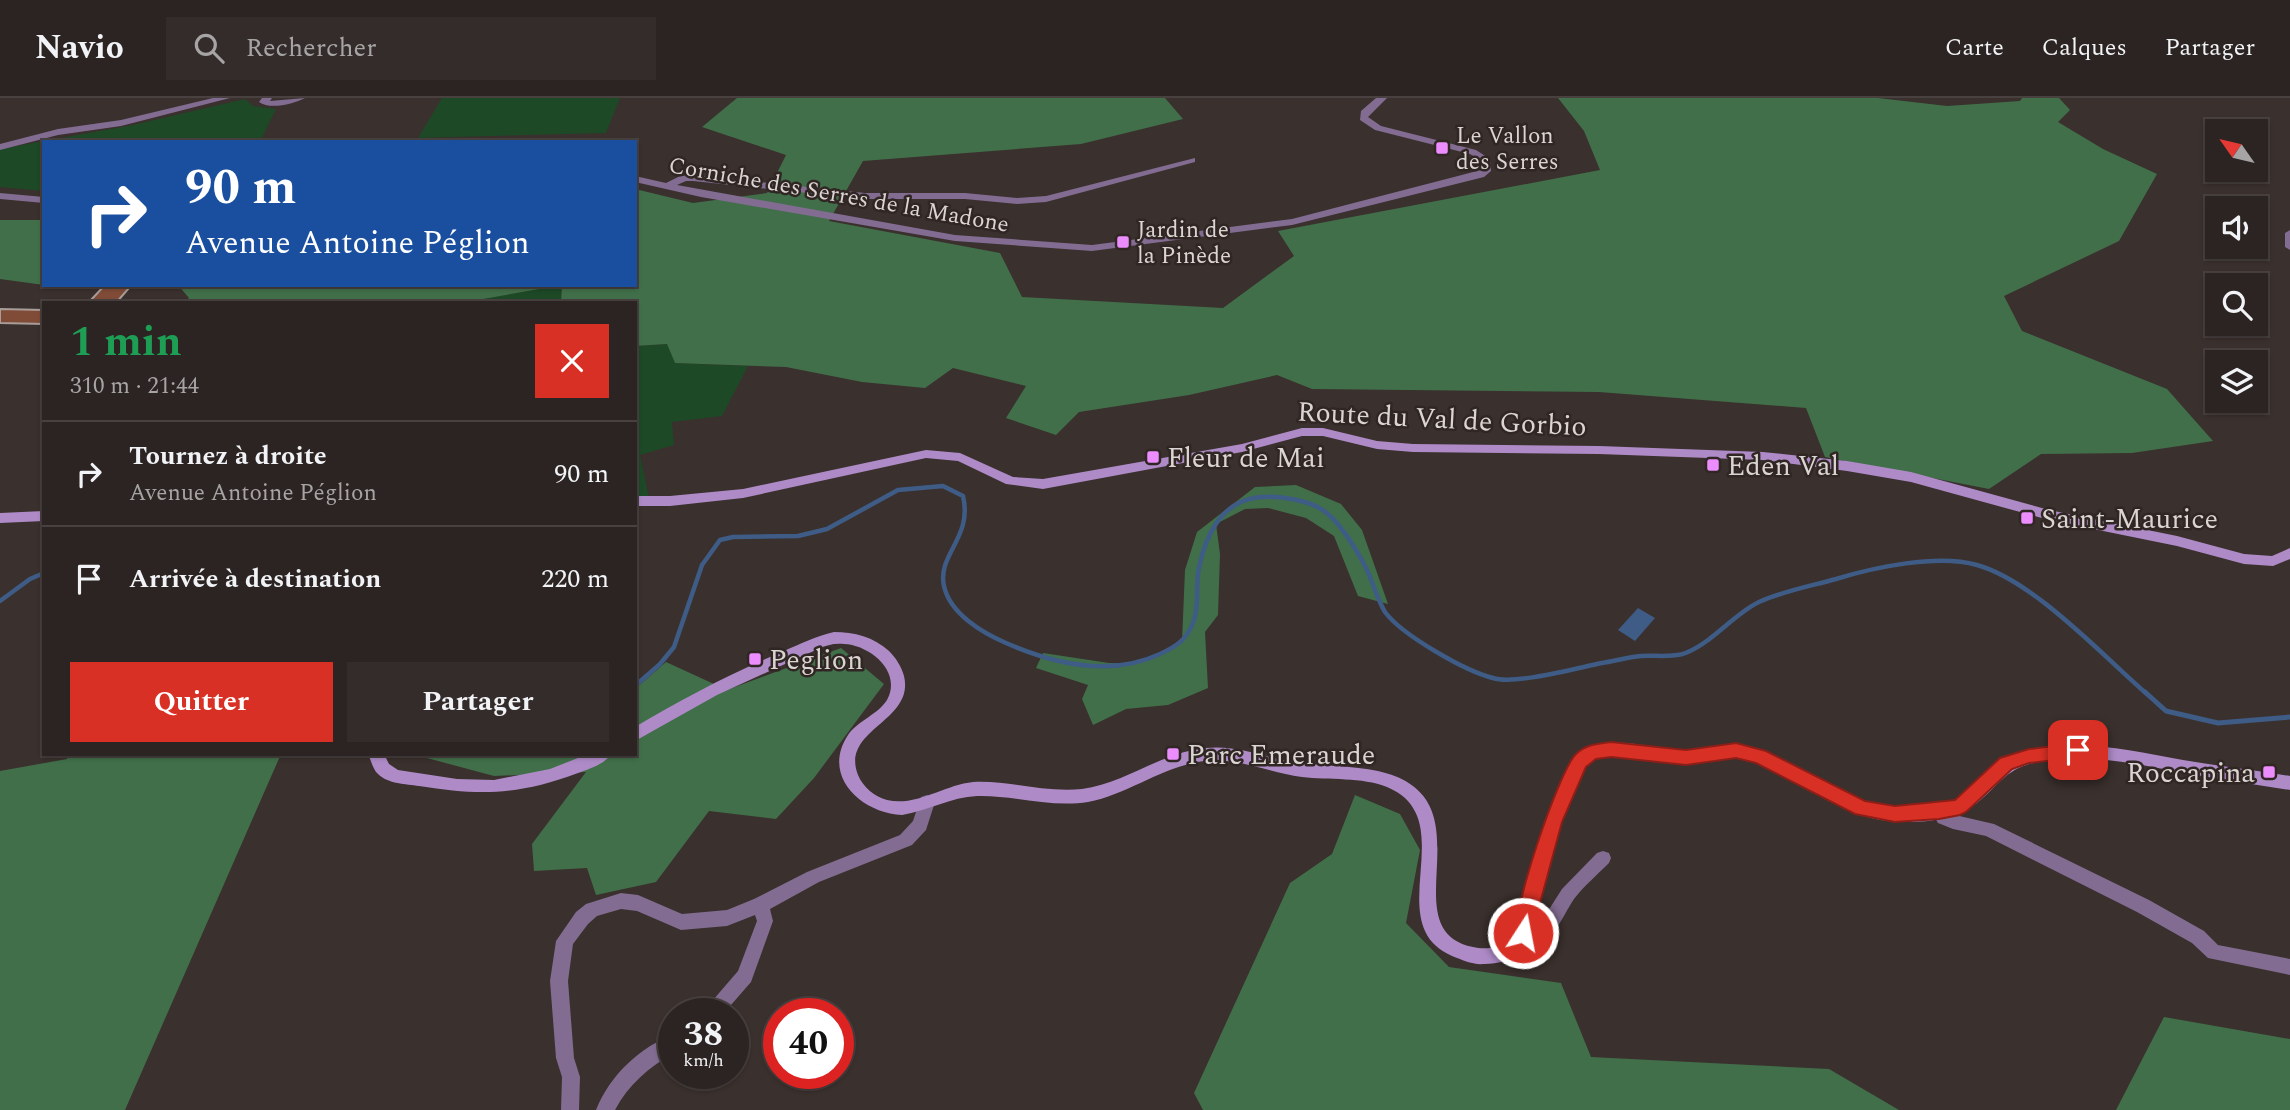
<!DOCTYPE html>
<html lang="fr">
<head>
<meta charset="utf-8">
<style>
	body { margin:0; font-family:Spectral,serif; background:#342c2a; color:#f1f3f6; height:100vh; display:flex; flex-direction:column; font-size:26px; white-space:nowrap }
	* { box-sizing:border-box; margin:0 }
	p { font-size:23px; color:#a6a4a5 }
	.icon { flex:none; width:38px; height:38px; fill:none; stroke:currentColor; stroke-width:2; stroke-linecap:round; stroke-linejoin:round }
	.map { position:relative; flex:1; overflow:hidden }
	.panel { position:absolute; left:42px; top:203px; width:595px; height:455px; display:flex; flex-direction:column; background:#2c2422; border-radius:0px; box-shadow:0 2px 5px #0004,0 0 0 2px #484140 }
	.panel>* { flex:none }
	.banner { position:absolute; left:42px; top:42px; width:595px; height:147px; border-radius:0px; box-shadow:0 2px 5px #0004,0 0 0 2px #484140; background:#1a4fa0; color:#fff; overflow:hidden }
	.needle { width:46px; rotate:304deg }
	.tools { position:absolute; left:2205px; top:21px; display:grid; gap:14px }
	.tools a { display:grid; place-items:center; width:63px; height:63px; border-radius:0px; background:#2c2422; box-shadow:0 2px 5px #0004,0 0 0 2px #484140; font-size:35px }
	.speed { position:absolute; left:658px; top:900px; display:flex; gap:14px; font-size:35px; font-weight:700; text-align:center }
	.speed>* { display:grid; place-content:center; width:91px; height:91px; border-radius:50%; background:#2c2422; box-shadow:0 2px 5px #0004,0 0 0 2px #484140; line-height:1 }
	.speed small { font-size:18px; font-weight:400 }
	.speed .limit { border:10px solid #d22; background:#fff; color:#111 }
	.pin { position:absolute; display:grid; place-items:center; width:60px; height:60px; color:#fff; margin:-30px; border-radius:14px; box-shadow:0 4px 10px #0006 }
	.me { position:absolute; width:77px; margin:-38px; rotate:11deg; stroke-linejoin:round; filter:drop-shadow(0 0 5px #0008) }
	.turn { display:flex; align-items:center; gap:24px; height:147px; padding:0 28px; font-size:32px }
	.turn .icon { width:91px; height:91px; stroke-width:2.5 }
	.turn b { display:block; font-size:49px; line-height:60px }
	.round { display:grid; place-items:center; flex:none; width:74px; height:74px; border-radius:0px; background:#342c2a }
	.headline { display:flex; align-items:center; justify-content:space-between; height:119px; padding:0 28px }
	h1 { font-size:42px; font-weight:700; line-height:52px; color:#1e9e55 }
	.primary-button { display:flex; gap:14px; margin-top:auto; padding:14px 28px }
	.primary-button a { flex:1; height:80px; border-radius:0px; background:#d93025; color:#fff; font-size:28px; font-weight:700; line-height:80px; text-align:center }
	.primary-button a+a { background:#342c2a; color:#f1f3f6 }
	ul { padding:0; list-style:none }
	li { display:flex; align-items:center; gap:21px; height:105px; padding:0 28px; border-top:2px solid #484140 }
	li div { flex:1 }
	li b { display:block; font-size:26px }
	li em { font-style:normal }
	header { display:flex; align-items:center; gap:42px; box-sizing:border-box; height:98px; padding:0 35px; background:#2c2422; border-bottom:2px solid #484140 }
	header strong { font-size:33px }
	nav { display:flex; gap:38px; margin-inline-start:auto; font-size:24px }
	.search { width:490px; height:63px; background:#342c2a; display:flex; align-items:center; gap:18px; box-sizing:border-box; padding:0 24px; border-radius:0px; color:#a6a4a5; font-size:26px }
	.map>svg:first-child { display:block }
	.green { fill:#1d4927 }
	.forest { fill:#416f4a }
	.water { fill:#3e5c86 }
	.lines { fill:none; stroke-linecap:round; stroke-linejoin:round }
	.stream-far1 { stroke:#3e5c86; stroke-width:4.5 }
	.stream { stroke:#3e5c86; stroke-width:5 }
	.building { fill:#804c38; stroke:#a99d99; stroke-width:2 }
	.street { fill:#826c91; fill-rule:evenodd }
	.secondary { fill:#ae8bc7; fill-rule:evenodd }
	.route { fill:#d93025; stroke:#8d1f18; stroke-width:2 }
	.poi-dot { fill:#eb8dfc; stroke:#302623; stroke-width:2.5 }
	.labels { text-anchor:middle; stroke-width:5; stroke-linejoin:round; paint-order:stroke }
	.far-poi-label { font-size:23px; fill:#dad4d2; stroke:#302623; text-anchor:start }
	.far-street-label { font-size:23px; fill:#dad4d2; stroke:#302623 }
	.street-label { font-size:28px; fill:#dad4d2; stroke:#302623 }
	.poi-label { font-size:28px; fill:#dad4d2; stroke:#302623; text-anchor:start }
</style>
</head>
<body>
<header>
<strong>Navio</strong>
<div class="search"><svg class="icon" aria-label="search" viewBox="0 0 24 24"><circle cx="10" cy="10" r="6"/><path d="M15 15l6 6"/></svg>Rechercher</div>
<nav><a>Carte</a><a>Calques</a><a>Partager</a></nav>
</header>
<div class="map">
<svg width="2290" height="1012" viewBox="0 0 2290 1012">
	<rect width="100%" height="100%" fill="#3a302d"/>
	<!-- green -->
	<g class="green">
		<polygon points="442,0 620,0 606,35 418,40"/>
		<polygon points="245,1 253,8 276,11 260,44 44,44 44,93 0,89 0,51 133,27"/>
		<polygon points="562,187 561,205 461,205"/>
		<polygon points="667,246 675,265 748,268 722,318 672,324 674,347 640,357 649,400 635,399 635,248"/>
	</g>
	<!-- forest -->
	<g class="forest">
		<polygon points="737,0 1165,0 1183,21 1081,46 863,63 829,123 1000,155 1022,199 1223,210 1294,158 1278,133 1600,72 1584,33 1558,0 1878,0 1947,8 2020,3 2022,0 2059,0 2070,12 2058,24 2103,51 2157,76 2119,143 2004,198 2022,233 2167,291 2213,343 2132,355 2041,356 1989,391 1825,359 1806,310 1599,294 1312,291 1277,277 1189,297 1079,314 1056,337 1006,320 1026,288 953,270 925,290 862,284 786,269 675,265 667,246 635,248 635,205 561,205 562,187 461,205 183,205 189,200 178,187 635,187 635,91 693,105 767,95 786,57 702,29"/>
		<polygon points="0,122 44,122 44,187 0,181"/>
		<polygon points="1296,387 1341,406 1362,432 1388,506 1358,498 1334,438 1306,420 1268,410 1245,411 1216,426 1220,456 1218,517 1205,534 1208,590 1168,607 1126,611 1093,627 1082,601 1088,587 1036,570 1043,555 1109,565 1141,565 1182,543 1185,472 1197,434 1255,389"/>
		<polygon points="841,550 884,586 814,680 776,721 709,713 656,784 596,797 587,770 534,773 532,746 586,674 494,678 412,656 635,656 635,591 666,564 727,592"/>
		<polygon points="69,656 281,656 125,1012 0,1012 0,673 67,661"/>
		<polygon points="1355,697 1400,716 1420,752 1406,825 1449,869 1561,885 1591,959 1829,971 1899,1012 1203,1012 1194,995 1290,785 1332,756"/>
		<polygon points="2164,919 2290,941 2290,1012 2116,1012"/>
	</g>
	<!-- water -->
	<polygon class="water" points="1638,510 1655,520 1635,543 1618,532"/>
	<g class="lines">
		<!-- stream-far1 -->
		<g class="stream-far1">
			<polyline points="0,503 30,481 44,475"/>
			<path d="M635,588l25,-22 14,-17 28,-82 18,-25 13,-3 65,-1 29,-7 71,-39 45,-4 20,10c10,42 -26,58 -19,90 6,28 39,47 62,57 48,21 105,34 154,11 17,-8 26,-14 33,-31 7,-17 2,-38 6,-55 6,-31 21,-64 55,-70 22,-4 61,2 76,18 12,10 29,38 36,52 7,14 11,31 19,44 17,23 80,59 108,66 22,7 84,-10 109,-15 13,-2 26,-6 39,-7 15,-1 34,2 47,-4 27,-12 46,-38 71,-50 24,-11 52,-16 77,-23 39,-12 101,-25 141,-14 57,16 125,90 170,129"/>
		</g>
		<!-- stream -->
		<polyline class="stream" points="2145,594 2166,613 2218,625 2290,619"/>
	</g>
	<!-- building -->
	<g class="building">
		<polygon points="105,187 122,187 120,190 129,190 116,205 90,203"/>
		<polygon points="0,211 44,212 44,226 0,225"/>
	</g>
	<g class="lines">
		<!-- street -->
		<g class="street">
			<polygon points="213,0 230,0 121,28 58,37 0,52 0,46 58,31 121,22"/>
			<path d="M262,0h10l-2,3 35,-3c-12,6 -35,12 -46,4z"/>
			<polygon points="1376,0 1387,0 1368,19 1381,28 1476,52 1490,61 1491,73 1484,79 1292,127 1092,153 955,143 701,99 635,84 635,78 666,85 680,78 693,77 865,95 965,95 1017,100 1046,98 1195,60 1195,64 1046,104 1017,106 965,101 865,101 693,83 686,83 677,87 955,137 1092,147 1292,121 1481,72 1480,62 1470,56 1375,32 1360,22 1361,13"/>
			<polygon points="0,95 44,99 44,105 0,101"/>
			<polygon points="2290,132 2290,152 2285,149 2285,135"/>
			<polygon points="927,697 933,699 935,704 926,732 912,747 819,784 770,811 773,823 751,884 724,915 704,915 707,909 738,873 757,823 755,817 727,828 681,832 637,813 621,811 597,818 588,826 573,846 568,883 574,960 580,979 579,1012 561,1012 562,979 556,960 550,883 556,843 576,814 586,806 621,795 638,797 682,816 727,812 754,801 807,774 900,737 913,723 921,699"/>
			<polygon points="1939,706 1955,717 1994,726 2149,802 2204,833 2218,847 2290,861 2290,877 2208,860 2192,845 2137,814 1986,738 1953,731 1938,725 1931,713 1933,708"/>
			<path d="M1603,753l6,2 2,5 -2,5c-12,12 -25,23 -35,36 -15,22 -22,53 -57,40l-3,-6 3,-6 24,-5 21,-33 35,-36z"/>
			<path d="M674,936v19c-25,14 -46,32 -59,57h-19c14,-35 43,-62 78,-76z"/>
		</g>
		<!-- secondary -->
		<g class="secondary">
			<polygon points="1302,330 1323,330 1377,343 1413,346 1599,348 1763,354 1847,363 1911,374 2049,412 2177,438 2244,456 2272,458 2290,450 2290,461 2273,468 2244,466 2177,448 2049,422 1911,384 1847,373 1763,362 1599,356 1413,354 1377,351 1323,338 1302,338 1242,354 1043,391 1006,386 958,363 926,360 743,400 670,408 635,408 635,398 670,398 743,391 926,352 960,355 1013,379 1043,381 1242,346"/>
			<polygon points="44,413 44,423 0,425 0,415"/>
			<path d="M834,534c20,0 40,5 55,19 7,7 12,15 15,25 11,46 -64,53 -46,99 5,12 17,22 29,25 29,7 57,-15 86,-18 36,-2 72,11 109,7 39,-5 72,-31 111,-39 41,-9 68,8 107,13 26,3 52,3 78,8 117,26 9,158 95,176 12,3 28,1 37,-8 11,-11 10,-32 14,-46 10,-39 23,-76 39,-112 3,-9 6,-20 13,-26 4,-4 12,-8 18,-9 29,-9 58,3 88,4 30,1 57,-9 87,4 39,15 73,47 116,52 21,3 49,3 69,-6 12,-5 21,-16 30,-25 15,-15 32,-22 52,-26 49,-10 98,2 147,11 35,6 71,10 107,16v14c-37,-6 -74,-11 -110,-18 -45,-8 -91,-19 -137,-11 -39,6 -42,24 -70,45 -23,17 -65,18 -92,14 -47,-8 -81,-43 -124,-58 -28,-9 -58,4 -86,1 -23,-3 -54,-15 -76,-4 -12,5 -14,17 -19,27 -14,32 -24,65 -33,98 -6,20 -5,48 -20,65 -8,11 -26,15 -39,15 -12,1 -21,-4 -32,-8 -74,-32 12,-137 -65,-169 -25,-10 -58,-7 -85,-10 -39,-5 -68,-23 -109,-14 -37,8 -68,32 -105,39 -37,6 -74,-7 -111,-6 -26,1 -50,15 -75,19 -41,-2 -81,-39 -54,-80 10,-15 32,-21 40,-37 13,-28 -19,-53 -44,-54 -9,-1 -18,1 -26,5l-101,46 -82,46v-14c48,-29 97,-54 149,-76 16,-7 32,-15 50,-19z"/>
			<path d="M368,656h16l5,10 9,6 59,9 37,1 56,-11 38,-15h23c-6,10 -22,15 -33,19 -59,22 -97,23 -159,13 -13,-2 -31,-2 -41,-12 -5,-4 -7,-14 -10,-20z"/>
		</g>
	</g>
	<!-- route -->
	<path class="route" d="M1611,644l75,8 50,-7 30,8 99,50 30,5 60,-6 45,-42 29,-9 49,-6 6,2 3,5 -3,5 -6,2 -49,6 -17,6 -46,43 -6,3 -21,4 -44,3 -40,-8 -99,-51 -20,-5 -50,7 -75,-8 -15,2 -10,8 -24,55 -32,118 -7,2 -6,-2c-9,-20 42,-170 59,-186 10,-10 21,-10 35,-12z"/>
	<!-- markers -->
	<g class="poi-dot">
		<rect x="1435" y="43" width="14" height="14" rx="3.5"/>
		<rect x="1116" y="137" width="14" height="14" rx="3.5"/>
		<rect x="1146" y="352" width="14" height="14" rx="3.5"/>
		<rect x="1706" y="360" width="14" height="14" rx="3.5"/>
		<rect x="2020" y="413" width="14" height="14" rx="3.5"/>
		<rect x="748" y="554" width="14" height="14" rx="3.5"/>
		<rect x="1166" y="649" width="14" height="14" rx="3.5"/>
		<rect x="2262" y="667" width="14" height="14" rx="3.5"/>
	</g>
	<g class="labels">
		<!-- far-poi labels -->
		<g class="far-poi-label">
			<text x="1456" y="45">Le Vallon<tspan x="1456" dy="26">des Serres</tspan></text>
			<text x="1137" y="139">Jardin de<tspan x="1137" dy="26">la Pinède</tspan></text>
		</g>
		<!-- far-street labels -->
		<g class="far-street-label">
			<text transform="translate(839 96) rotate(10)" y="8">Corniche des Serres de la Madone</text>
		</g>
		<!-- street labels -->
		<g class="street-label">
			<text transform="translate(1442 320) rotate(3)" y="10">Route du Val de Gorbio</text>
		</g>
		<!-- poi labels -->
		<g class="poi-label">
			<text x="1167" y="369">Fleur de Mai</text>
			<text x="1727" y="377">Eden Val</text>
			<text x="2041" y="430">Saint-Maurice</text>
			<text x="769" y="571">Peglion</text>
			<text x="1187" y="666">Parc Emeraude</text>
			<text x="2255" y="684" text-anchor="end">Roccapina</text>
		</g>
	</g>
</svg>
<div class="tools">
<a><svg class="needle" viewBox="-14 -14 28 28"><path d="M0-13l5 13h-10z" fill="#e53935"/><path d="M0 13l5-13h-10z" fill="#a6a4a5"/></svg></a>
<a><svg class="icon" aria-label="sound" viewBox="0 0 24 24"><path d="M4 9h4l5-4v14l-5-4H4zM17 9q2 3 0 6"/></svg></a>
<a><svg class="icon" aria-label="search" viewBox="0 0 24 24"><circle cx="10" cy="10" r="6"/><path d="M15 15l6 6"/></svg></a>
<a><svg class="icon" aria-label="layers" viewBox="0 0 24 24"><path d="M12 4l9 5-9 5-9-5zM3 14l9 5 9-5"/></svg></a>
</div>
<div class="speed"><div>38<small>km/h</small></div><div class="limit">40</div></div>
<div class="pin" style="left:2078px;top:652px;background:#d93025"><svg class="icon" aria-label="arrive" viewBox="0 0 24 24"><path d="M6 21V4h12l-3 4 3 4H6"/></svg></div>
<svg class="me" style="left:1523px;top:835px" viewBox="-20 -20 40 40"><circle r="17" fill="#d93025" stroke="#fff" stroke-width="3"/><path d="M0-11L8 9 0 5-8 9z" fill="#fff"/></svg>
<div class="banner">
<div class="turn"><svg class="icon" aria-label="right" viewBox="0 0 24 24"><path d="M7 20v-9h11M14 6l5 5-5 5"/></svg><div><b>90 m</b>Avenue Antoine Péglion</div></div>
</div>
<section class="panel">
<div class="headline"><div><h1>1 min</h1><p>310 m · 21:44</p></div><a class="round" style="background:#d93025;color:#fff"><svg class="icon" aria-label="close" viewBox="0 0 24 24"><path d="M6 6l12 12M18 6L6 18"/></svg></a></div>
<ul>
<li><svg class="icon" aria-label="right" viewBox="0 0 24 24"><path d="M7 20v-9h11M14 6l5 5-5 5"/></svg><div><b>Tournez à droite</b><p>Avenue Antoine Péglion</p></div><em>90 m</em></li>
<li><svg class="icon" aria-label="arrive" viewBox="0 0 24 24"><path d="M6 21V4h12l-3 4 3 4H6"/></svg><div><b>Arrivée à destination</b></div><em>220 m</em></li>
</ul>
<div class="primary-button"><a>Quitter</a><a>Partager</a></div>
</section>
</div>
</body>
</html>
